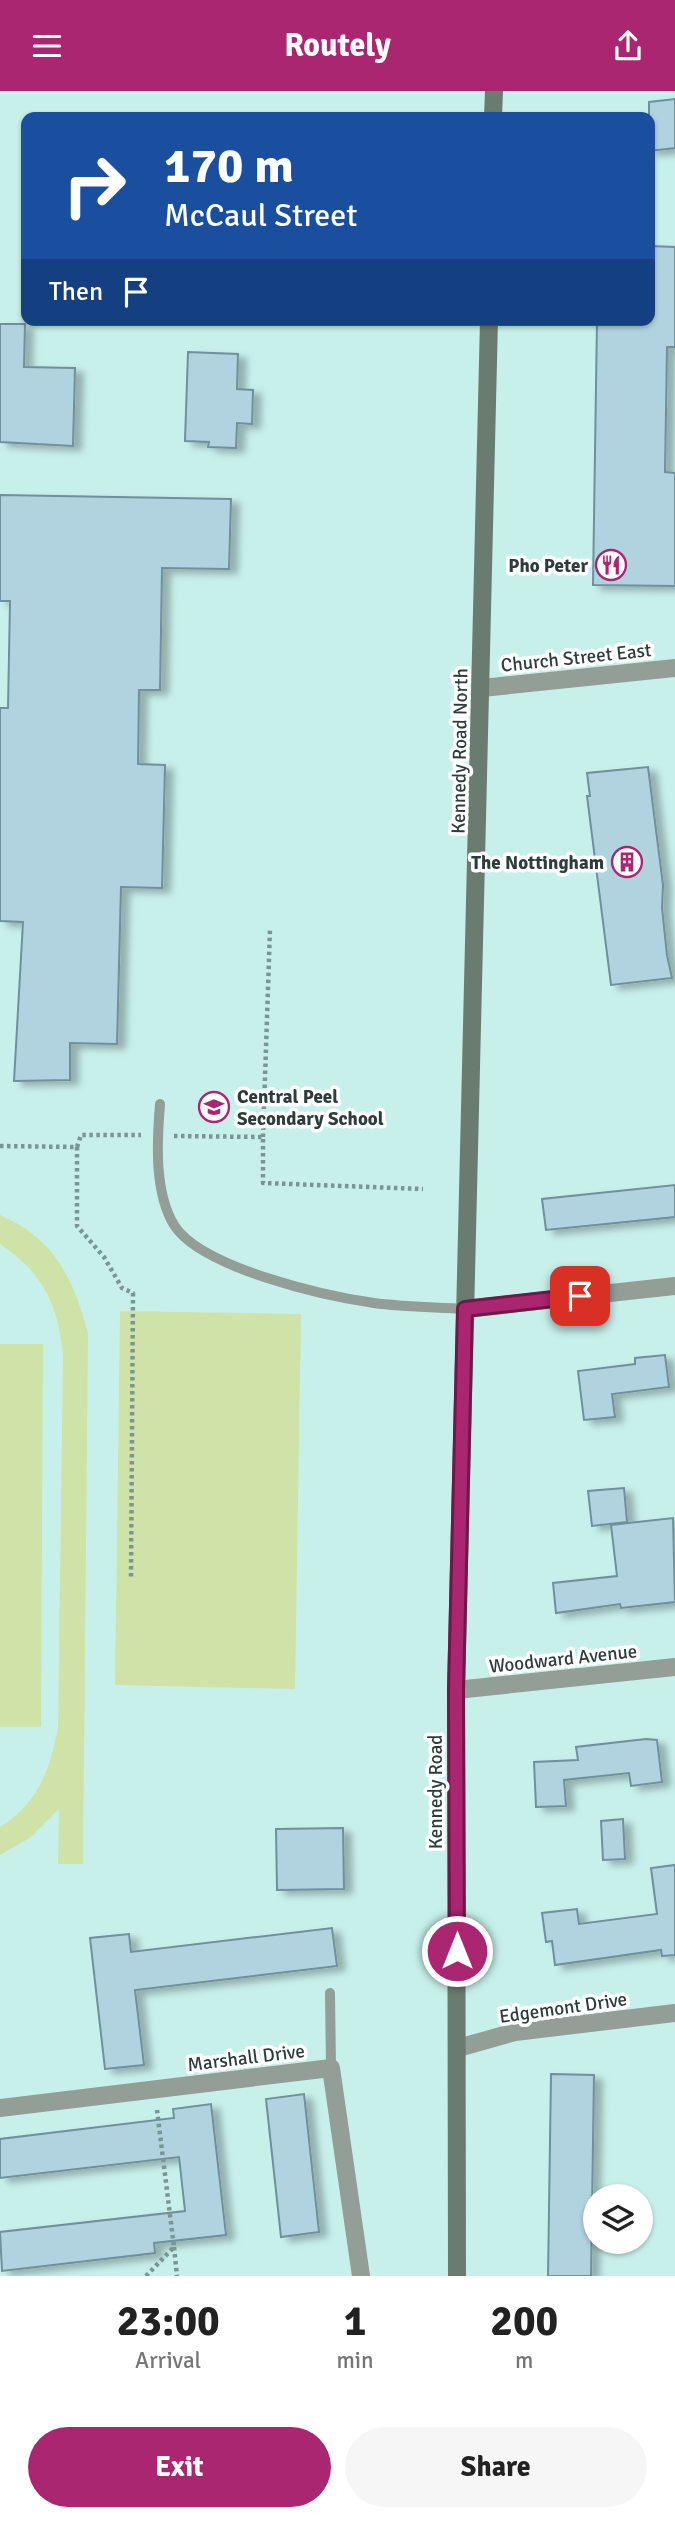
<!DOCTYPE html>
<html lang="en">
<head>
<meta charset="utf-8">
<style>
	body { margin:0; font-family:Signika,sans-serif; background:#f6f6f6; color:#222; height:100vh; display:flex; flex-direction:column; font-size:26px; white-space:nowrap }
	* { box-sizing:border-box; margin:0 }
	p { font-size:23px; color:#767676 }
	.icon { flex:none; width:38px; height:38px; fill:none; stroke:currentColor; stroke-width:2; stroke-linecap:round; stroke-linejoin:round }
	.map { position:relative; height:2185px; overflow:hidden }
	.sheet { display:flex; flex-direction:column; background:#fff; flex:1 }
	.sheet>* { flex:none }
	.hud { position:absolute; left:21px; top:21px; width:634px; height:214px; border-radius:14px; box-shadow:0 2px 5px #0004; background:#1a4fa0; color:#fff; overflow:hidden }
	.fabs { position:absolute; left:583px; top:2093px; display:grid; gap:14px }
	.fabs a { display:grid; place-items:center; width:70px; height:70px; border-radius:50%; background:#fff; box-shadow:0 2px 5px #0004; font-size:35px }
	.pin { position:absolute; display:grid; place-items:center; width:60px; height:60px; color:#fff; margin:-30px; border-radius:14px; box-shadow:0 4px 10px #0006 }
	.me { position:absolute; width:77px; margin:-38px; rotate:0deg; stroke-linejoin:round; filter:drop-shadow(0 0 5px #0008) }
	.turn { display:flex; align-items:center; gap:24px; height:147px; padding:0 28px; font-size:32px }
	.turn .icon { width:91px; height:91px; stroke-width:2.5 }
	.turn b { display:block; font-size:49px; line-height:60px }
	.then { display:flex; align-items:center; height:66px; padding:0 28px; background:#0003; gap:14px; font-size:26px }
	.eta { display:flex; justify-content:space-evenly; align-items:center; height:119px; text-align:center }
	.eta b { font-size:42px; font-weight:700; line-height:49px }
	.primary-button { display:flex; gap:14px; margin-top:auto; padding:14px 28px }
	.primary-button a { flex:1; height:80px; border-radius:42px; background:#aa2671; color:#fff; font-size:28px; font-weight:700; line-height:80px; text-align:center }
	.primary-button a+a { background:#f6f6f6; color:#222 }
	header { display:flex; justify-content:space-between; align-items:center; height:91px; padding:0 28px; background:#aa2671; color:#fff; font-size:32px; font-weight:700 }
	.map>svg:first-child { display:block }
	.green { fill:#cfe2a8 }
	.building { fill:#b0d3df; stroke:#6f909c; stroke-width:2; filter:url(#shadow) }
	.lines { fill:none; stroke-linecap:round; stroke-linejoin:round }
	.path { stroke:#7a9693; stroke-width:4.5; stroke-dasharray:3.5 3.5; stroke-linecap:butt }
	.lane { stroke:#929e96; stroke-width:10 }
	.street { stroke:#929e96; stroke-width:18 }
	.secondary { stroke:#6a7c6f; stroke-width:18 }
	.route-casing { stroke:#6e1949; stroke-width:18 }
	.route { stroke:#aa2671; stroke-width:12 }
	.labels { text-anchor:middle; stroke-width:7; stroke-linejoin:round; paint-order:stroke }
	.poi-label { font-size:19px; font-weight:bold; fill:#2d3d3b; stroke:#fff; text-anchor:end }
	.street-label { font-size:19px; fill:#2d3d3b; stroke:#fff }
</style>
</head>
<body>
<header><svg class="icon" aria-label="menu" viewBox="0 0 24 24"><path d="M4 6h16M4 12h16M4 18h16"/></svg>Routely<svg class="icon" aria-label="share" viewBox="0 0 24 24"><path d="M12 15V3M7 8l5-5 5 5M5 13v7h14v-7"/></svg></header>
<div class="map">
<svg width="675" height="2185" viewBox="0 0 675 2185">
	<defs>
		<filter id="shadow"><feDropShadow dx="8" dy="4.5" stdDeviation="3.5" flood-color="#0004"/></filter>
	</defs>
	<rect width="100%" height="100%" fill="#c8f0eb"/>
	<!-- green -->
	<g class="green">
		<path d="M0,1124c55,24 73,63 88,118l-5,531h-25l1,-55 -28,28 -31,18v-28c38,-23 50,-58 58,-99l5,-375c-6,-50 -20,-80 -63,-109z"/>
		<polygon points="120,1220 301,1223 295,1598 115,1594"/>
		<polygon points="0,1253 43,1253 41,1636 0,1636"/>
	</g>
	<!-- building -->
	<g class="building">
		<polygon points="675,8 675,57 649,60 649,11"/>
		<polygon points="649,155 675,156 675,256 667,256 665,381 675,382 675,495 593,494 597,229 649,229"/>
		<polygon points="0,233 25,233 24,276 75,277 73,355 0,351"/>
		<polygon points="188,261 238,263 237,298 253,299 252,333 237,332 236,357 208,356 209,351 185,350"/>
		<polygon points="0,404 231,408 229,478 162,477 160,599 139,599 138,673 165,674 162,797 121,796 117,953 70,952 70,989 14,990 23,831 0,830 0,617 8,617 10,510 0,510"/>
		<polygon points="648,676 663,794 662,817 667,864 672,887 611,894 587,705 590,705 587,682"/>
		<polygon points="675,1094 675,1126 546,1139 542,1108"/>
		<polygon points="665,1264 669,1296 612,1303 615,1326 584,1329 578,1280 635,1273 635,1267"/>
		<polygon points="624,1397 627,1431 592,1435 588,1400"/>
		<polygon points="673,1427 675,1511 621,1517 620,1513 556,1522 553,1492 617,1485 611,1434"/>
		<polygon points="646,1648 657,1649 662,1691 631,1695 629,1682 564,1689 566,1715 536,1716 534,1671 578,1669 576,1656"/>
		<polygon points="623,1728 625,1768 603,1769 601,1730"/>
		<polygon points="343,1737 344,1798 277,1799 276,1738"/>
		<polygon points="675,1774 675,1864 662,1865 661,1859 555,1874 552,1850 546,1851 542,1822 577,1818 579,1833 657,1823 651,1777"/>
		<polygon points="332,1837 337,1875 135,1899 144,1974 105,1978 90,1847 129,1843 131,1861"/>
		<polygon points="551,1983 594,1984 591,2185 548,2185"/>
		<polygon points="304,2003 319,2141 281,2146 266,2008"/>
		<polygon points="211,2013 226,2144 154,2152 155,2162 2,2180 0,2141 185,2120 179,2066 0,2087 0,2048 174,2027 173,2018"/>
	</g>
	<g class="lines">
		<!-- path -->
		<g class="path">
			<polyline points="174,1045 263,1046 263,1092 423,1098"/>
			<polyline points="263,1046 270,838"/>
			<polyline points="0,1055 77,1056 81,1044 141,1044"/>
			<polyline points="77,1056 77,1135 104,1166 122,1197 133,1202 131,1488"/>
			<polyline points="174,2156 177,2185"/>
			<polyline points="146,2185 174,2156 157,2019"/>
		</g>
		<!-- lane -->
		<g class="lane">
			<path d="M160,1013c-3,37 -6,88 14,121 27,43 151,71 200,78 30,4 61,4 91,6"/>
			<polyline points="330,1902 331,1977"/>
		</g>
		<!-- street -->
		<g class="street">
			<polyline points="482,597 675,577"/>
			<polyline points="465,1218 675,1195"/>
			<polyline points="456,1599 675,1576"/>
			<polyline points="458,1957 515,1941 675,1922"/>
			<polyline points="0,2017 331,1977 361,2185"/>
		</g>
		<!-- secondary -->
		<g class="secondary">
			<polyline points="493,26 494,0"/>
			<polyline points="457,2185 456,1599 489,229"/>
		</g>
	</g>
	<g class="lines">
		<!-- route casing -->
		<g class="route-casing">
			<polyline id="route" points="457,1860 456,1599 465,1218 580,1205"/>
		</g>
		<!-- route -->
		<use href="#route" class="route"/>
	</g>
	<!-- icons -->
	<defs>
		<g id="restaurant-ring" transform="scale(1.575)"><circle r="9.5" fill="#fff" stroke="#aa2671" stroke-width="1.5"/><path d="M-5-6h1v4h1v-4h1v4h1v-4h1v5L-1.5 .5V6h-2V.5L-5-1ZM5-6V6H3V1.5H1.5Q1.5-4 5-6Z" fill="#aa2671"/></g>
		<g id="building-ring" transform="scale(1.575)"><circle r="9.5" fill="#fff" stroke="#aa2671" stroke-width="1.5"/><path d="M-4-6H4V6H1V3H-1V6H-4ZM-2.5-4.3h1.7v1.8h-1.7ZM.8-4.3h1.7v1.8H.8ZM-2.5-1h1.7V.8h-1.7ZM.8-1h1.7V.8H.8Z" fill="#aa2671"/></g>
		<g id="school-ring" transform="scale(1.575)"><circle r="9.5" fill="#fff" stroke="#aa2671" stroke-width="1.5"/><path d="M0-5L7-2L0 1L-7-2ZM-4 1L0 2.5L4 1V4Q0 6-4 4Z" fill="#aa2671"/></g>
	</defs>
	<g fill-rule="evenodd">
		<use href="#restaurant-ring" x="611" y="474"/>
		<use href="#building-ring" x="627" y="771"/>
		<use href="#school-ring" x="214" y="1016"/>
	</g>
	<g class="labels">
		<!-- poi labels -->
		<g class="poi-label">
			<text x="588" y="481">Pho Peter</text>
			<text x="604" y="778">The Nottingham</text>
			<text x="237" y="1012" text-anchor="start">Central Peel<tspan x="237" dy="22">Secondary School</tspan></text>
		</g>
		<!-- street labels -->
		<g class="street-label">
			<text transform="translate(576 566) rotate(-6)" y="7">Church Street East</text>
			<text transform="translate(459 660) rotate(-89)" y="7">Kennedy Road North</text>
			<text transform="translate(563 1567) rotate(-6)" y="7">Woodward Avenue</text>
			<text transform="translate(435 1701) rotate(-90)" y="7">Kennedy Road</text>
			<text transform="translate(563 1916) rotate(-8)" y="7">Edgemont Drive</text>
			<text transform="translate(246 1966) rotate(-7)" y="7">Marshall Drive</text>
		</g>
	</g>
</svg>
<div class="fabs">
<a><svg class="icon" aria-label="layers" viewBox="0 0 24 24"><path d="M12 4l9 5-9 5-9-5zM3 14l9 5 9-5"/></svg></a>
</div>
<div class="pin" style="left:580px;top:1205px;background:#d93025"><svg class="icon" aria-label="arrive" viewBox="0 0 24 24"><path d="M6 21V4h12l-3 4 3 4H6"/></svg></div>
<svg class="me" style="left:457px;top:1860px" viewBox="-20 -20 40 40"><circle r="17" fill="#aa2671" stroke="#fff" stroke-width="3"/><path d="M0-11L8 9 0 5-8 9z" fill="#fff"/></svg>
<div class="hud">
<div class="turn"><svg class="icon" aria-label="right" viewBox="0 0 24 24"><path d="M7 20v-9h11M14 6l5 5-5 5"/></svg><div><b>170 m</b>McCaul Street</div></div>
<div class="then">Then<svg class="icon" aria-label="arrive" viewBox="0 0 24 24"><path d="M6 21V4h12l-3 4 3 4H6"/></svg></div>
</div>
</div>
<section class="sheet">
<div class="eta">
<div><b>23:00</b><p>Arrival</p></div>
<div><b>1</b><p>min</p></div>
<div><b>200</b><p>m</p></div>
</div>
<div class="primary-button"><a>Exit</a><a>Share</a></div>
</section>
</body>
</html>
